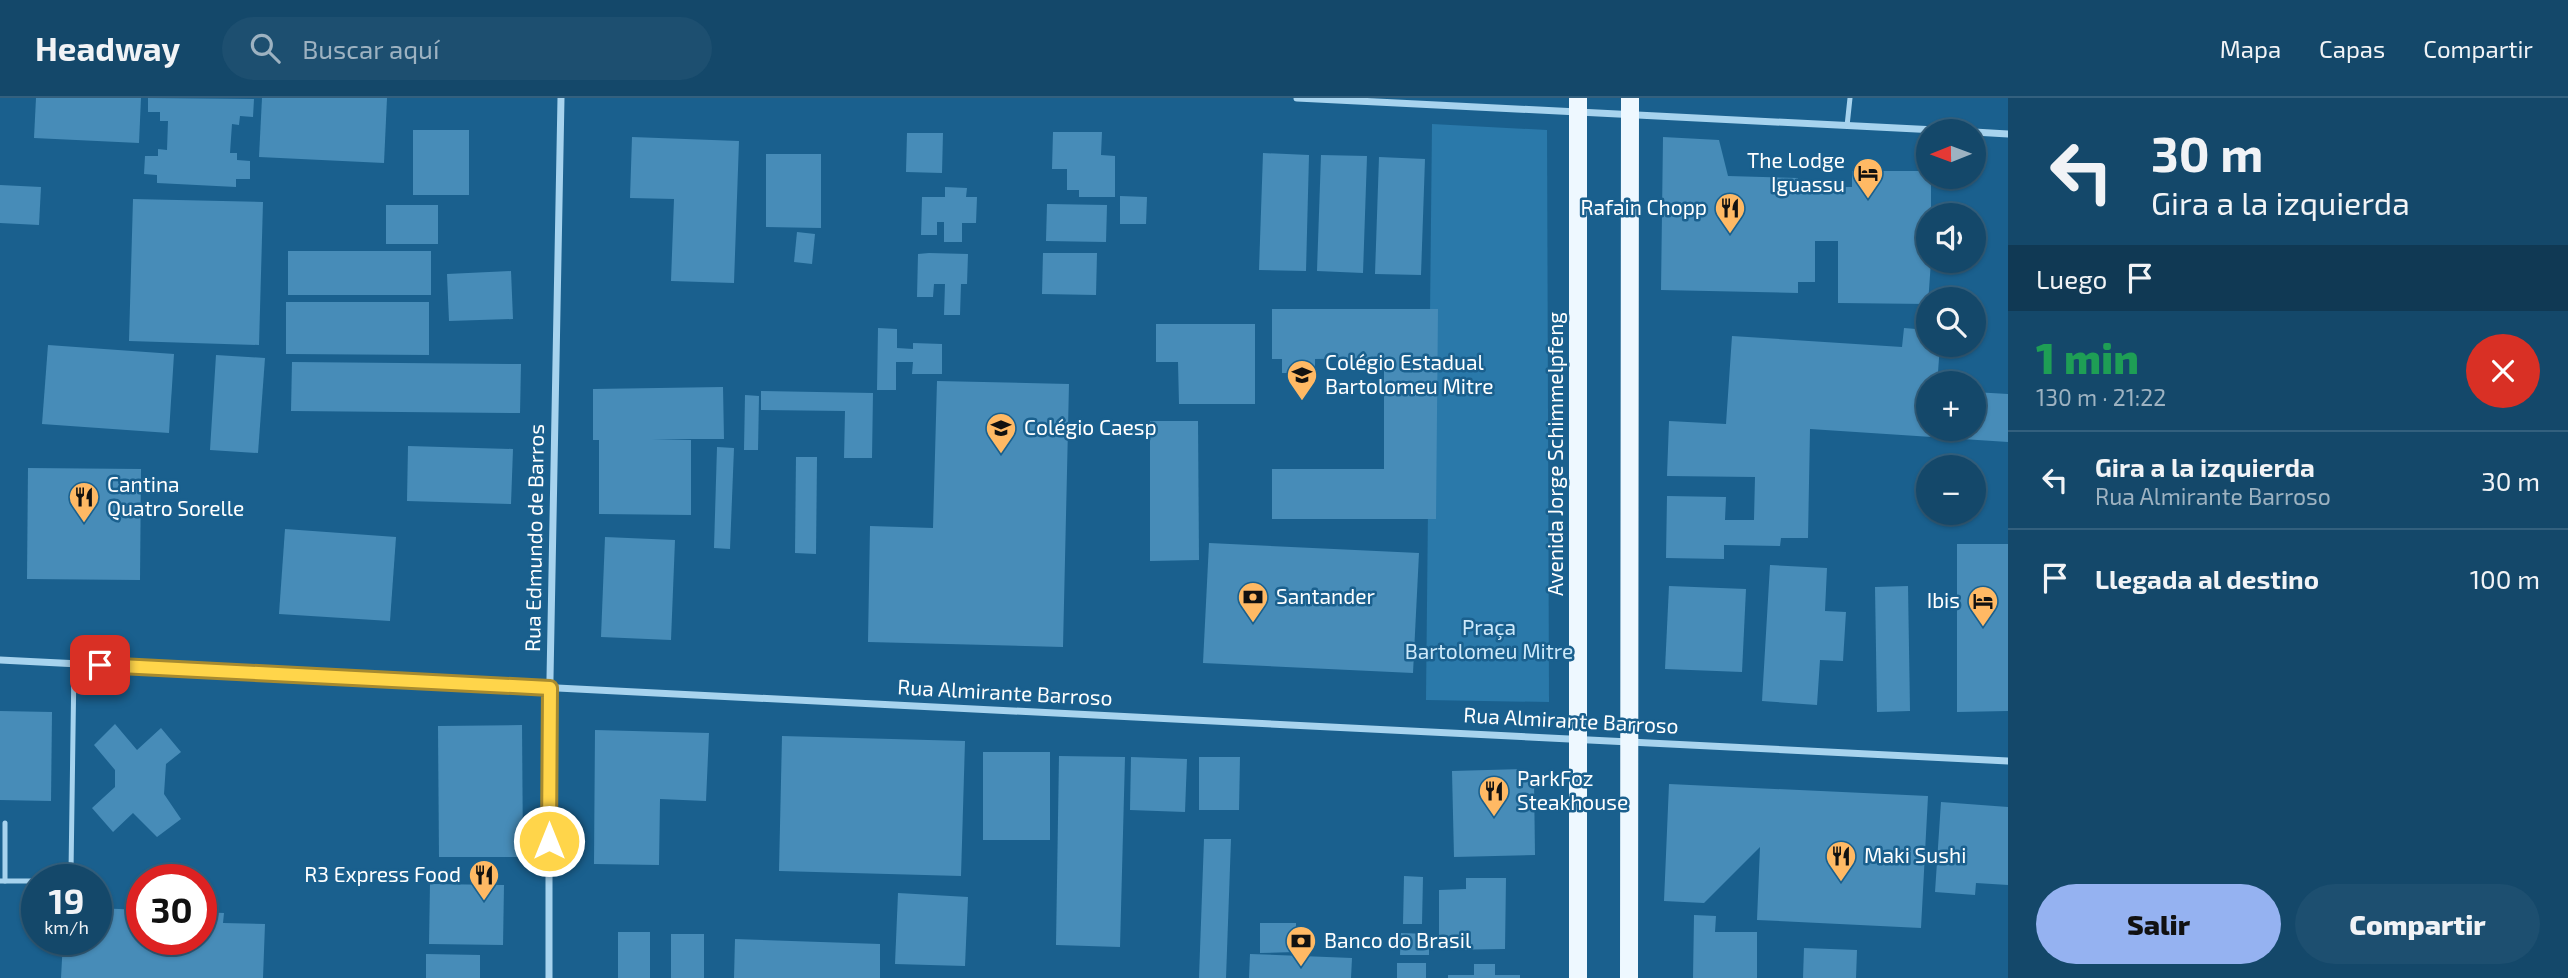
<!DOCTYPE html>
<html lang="es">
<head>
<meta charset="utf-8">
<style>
	body { margin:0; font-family:"Exo 2",sans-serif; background:#1d4f70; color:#f1f3f6; height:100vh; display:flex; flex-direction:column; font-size:26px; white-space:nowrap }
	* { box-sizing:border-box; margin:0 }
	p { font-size:23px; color:#9db2c1 }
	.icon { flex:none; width:38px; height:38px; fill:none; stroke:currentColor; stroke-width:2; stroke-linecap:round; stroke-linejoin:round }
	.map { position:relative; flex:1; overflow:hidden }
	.side { display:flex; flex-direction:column; background:#14486a; width:560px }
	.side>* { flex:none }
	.top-card { background:#14486a; color:#f1f3f6; overflow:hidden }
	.needle { width:46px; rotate:269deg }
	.fabs { position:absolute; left:1916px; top:21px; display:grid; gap:14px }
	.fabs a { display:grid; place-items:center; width:70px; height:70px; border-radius:50%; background:#14486a; box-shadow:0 2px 5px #0004,0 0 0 2px #33607e; font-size:35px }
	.speed { position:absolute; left:21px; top:766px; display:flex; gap:14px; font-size:35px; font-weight:700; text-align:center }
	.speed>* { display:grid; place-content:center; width:91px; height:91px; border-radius:50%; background:#14486a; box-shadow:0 2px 5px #0004,0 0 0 2px #33607e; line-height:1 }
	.speed small { font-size:18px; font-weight:400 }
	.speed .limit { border:10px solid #d22; background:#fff; color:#111 }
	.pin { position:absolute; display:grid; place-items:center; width:60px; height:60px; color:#fff; margin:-30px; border-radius:14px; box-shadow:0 4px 10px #0006 }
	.me { position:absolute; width:77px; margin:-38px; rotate:0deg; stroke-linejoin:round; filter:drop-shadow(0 0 5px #0008) }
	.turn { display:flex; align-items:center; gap:24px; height:147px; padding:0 28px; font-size:32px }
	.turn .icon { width:91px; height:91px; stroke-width:2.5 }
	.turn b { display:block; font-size:49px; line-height:60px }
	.then { display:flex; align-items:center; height:66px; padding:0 28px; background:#0003; gap:14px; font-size:26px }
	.round { display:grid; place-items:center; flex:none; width:74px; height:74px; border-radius:37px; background:#1d4f70 }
	.headline { display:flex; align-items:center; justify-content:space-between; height:119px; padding:0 28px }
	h1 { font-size:42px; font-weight:800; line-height:52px; color:#1e9e55 }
	.action { display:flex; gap:14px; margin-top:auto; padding:14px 28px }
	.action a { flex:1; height:80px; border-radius:42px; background:#95b2f1; color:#111; font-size:28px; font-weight:800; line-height:80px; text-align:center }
	.action a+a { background:#1d4f70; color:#f1f3f6 }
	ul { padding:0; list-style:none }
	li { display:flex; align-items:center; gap:21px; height:98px; padding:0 28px; border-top:2px solid #33607e }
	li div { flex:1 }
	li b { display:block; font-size:26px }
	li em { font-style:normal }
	header { display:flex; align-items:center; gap:42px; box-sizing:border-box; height:98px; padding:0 35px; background:#14486a; border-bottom:2px solid #33607e }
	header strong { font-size:33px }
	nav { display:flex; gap:38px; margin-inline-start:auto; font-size:24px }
	.search { width:490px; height:63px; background:#1d4f70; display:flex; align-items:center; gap:18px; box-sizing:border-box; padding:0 24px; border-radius:38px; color:#9db2c1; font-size:26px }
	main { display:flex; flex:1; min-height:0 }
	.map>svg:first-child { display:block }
	.green { fill:#2a79aa }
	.building { fill:#478cb8 }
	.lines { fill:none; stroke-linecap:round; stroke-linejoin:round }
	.lane { stroke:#a7d3ee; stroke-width:5 }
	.street { stroke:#a7d3ee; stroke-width:7 }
	.primary { stroke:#eef8ff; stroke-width:18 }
	.route-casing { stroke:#a68a30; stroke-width:18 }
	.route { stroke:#ffd54a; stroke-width:12 }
	.labels { text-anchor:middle; stroke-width:5; stroke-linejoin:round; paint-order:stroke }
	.poi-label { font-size:21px; fill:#fff; stroke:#1a608e; text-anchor:start }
	.street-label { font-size:21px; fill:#fff; stroke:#1a608e }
	.park-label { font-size:21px; fill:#cde9fa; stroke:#1a608e }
</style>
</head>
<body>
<header>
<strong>Headway</strong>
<div class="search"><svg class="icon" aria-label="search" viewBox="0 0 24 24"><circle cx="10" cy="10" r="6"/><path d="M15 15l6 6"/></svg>Buscar aquí</div>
<nav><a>Mapa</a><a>Capas</a><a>Compartir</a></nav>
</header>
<main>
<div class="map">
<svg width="2008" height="880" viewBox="0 0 2008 880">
	<rect width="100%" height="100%" fill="#1a608e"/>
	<!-- green -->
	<polygon class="green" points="1432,26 1547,32 1549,604 1426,602"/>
	<!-- building -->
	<g class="building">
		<polygon points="36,0 141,0 139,45 34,40"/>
		<polygon points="148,0 254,1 253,19 240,18 239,27 232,26 230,55 237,55 237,62 250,63 250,81 236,81 236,89 157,85 157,77 144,76 145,58 158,58 158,51 167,52 168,23 160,23 160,14 148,14"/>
		<polygon points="262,0 387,0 384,65 259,59"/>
		<rect x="413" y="32" width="56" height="65"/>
		<polygon points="1053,34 1102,34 1101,57 1115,58 1115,99 1079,99 1079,92 1067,92 1067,71 1052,71"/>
		<polygon points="907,35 943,35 942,75 906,74"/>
		<polygon points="632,39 739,43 734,185 671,183 674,101 630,100"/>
		<polygon points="1663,39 1719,42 1728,78 1798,80 1798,89 1852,89 1852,73 1928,73 1928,79 1931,79 1931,117 1928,117 1928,163 1931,163 1928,206 1838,205 1838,143 1815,143 1815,184 1798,184 1798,195 1661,192"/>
		<polygon points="1263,55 1309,57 1306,173 1259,172"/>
		<polygon points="766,56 821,56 821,130 766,129"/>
		<polygon points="1321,57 1367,58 1363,175 1317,173"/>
		<polygon points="1379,59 1425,61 1421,177 1375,176"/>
		<polygon points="0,87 41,89 39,127 0,125"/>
		<polygon points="945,89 967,90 966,99 977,99 976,125 962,125 962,144 944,144 944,124 937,124 937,137 921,137 922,99 945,99"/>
		<polygon points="1120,98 1147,99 1146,126 1120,126"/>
		<polygon points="133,101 263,104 259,247 129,243"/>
		<polygon points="1047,106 1107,107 1106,144 1046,143"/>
		<rect x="386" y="107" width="52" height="39"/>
		<polygon points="797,134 815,136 812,166 794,164"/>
		<rect x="288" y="153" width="143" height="44"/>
		<polygon points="929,155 968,156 967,186 961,186 960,217 944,217 945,186 934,186 933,199 917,199 918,156"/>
		<polygon points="1043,155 1097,155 1096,197 1042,196"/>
		<polygon points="511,173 513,221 449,223 447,176"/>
		<polygon points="286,204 429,204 429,257 286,256"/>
		<polygon points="1272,211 1438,211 1436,421 1272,421 1272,371 1384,371 1384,260 1315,261 1315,275 1282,275 1282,261 1272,261"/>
		<polygon points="1156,226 1255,226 1255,306 1179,306 1178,264 1156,264"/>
		<polygon points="878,230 897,231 897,250 913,251 913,245 942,246 942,276 912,276 913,264 896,264 896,292 877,292"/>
		<polygon points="1904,230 1928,232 1928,247 1940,247 1938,274 1958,275 1957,285 1928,285 1928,331 1974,331 1974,294 2008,296 2008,344 1810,331 1808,440 1781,440 1780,448 1724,447 1724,461 1666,460 1667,398 1726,399 1725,422 1754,422 1755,379 1667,378 1669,323 1726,326 1732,238 1902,249"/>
		<polygon points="48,247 174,256 169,335 42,326"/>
		<polygon points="216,257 265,260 258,355 210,352"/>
		<polygon points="292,264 521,266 520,315 291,313"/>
		<polygon points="937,283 1069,286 1063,549 868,544 870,428 933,430"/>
		<polygon points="723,289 724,341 652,341 691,342 691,417 599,416 599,342 593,342 593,291"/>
		<polygon points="761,293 873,295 872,360 844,360 845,313 761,312"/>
		<polygon points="745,297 759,298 758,352 744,352"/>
		<polygon points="1150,323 1198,323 1199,462 1150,463"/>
		<polygon points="408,348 513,351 511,406 407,403"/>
		<polygon points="717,349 734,350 730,451 714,450"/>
		<polygon points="796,359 817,359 816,456 795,455"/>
		<polygon points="28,370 141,371 140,482 27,481"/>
		<polygon points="285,431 396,439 390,523 279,516"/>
		<polygon points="605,439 675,442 671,542 601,539"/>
		<polygon points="1209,445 1419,455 1413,575 1203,565"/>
		<polygon points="1957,446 2008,446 2008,613 1957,614"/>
		<polygon points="1770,467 1827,470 1825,513 1846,514 1843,563 1820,562 1817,607 1762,603"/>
		<polygon points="1669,488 1746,491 1742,574 1665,571"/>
		<polygon points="1908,488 1910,613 1877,614 1875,489"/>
		<polygon points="0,613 52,614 51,703 0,702"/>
		<polygon points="115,626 137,652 161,630 181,654 166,666 164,696 181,721 157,739 133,715 113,734 92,710 115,689 115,672 94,647"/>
		<polygon points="522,627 523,759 439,759 438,628"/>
		<polygon points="595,632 709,635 706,703 660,701 659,767 594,766"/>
		<polygon points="782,638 965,643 961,778 779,773"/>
		<rect x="983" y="654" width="67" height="88"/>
		<polygon points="1059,658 1125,659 1120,849 1056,847"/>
		<polygon points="1131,659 1187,661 1185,714 1130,712"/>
		<polygon points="1199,659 1240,659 1239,712 1199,712"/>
		<polygon points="1523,671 1534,683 1535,757 1454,759 1452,673"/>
		<polygon points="1669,686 1928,698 1921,830 1757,822 1760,749 1704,805 1664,803"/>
		<polygon points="1941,704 2008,709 2008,787 1976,785 1975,797 1935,794"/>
		<polygon points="1204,741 1231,741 1226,880 1199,880"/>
		<polygon points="1404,778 1423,779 1422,826 1403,826"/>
		<polygon points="1466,780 1506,780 1505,851 1439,852 1439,792 1466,791"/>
		<polygon points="430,786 504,787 503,847 429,846"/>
		<polygon points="898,795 968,799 965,868 895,866"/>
		<polygon points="96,810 142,812 142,842 201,842 201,814 224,815 223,825 265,826 263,880 61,880 63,842 96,842"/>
		<polygon points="1694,817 1716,818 1715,834 1757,834 1757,880 1693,880"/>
		<polygon points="1260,825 1296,825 1296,854 1260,855"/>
		<rect x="618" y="834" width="32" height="46"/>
		<polygon points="1401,835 1429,836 1429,857 1400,857"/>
		<rect x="671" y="836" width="33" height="44"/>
		<polygon points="735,841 880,846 880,880 734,880"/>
		<polygon points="1804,850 1857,852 1856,880 1803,880"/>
		<polygon points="426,856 480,857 480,880 426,880"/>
		<polygon points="1250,856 1352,860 1351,880 1249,880"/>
		<rect x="1397" y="865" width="29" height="15"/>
		<polygon points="1474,866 1495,866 1495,877 1520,877 1520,880 1448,880 1448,877 1474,877"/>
	</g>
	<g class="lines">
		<!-- lane -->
		<g class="lane">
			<polyline points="1847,28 1850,0"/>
			<polyline points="66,782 71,774 74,566"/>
			<polyline points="0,783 37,783"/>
			<polyline points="5,783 5,725"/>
		</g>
		<!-- street -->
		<g class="street">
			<polyline points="1297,0 1956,33"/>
			<polyline points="1974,34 2008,36"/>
			<polyline points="0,562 2008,663"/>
			<polyline points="549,880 549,633 561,0"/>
		</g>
		<!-- primary -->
		<g class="primary">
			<polyline points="1578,0 1578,880"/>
			<polyline points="1629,880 1630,0"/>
		</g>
	</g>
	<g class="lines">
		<!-- route casing -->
		<g class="route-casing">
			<polyline id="route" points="100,567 550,590 549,743"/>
		</g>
		<!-- route -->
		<use href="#route" class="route"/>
	</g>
	<!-- icons -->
	<defs>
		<g id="hotel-pin" transform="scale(1.575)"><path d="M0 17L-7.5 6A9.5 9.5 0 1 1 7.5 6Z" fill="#ffb964" stroke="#1a608e"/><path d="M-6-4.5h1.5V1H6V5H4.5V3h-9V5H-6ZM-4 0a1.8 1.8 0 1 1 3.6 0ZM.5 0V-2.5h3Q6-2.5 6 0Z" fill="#111"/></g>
		<g id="restaurant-pin" transform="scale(1.575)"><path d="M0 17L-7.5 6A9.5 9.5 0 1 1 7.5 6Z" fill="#ffb964" stroke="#1a608e"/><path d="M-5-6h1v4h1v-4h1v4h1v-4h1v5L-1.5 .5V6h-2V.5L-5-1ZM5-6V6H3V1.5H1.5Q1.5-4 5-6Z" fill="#111"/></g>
		<g id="school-pin" transform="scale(1.575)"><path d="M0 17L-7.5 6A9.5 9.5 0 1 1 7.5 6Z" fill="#ffb964" stroke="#1a608e"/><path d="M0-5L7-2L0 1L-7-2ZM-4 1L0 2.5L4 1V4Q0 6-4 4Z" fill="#111"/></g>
		<g id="bank-pin" transform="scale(1.575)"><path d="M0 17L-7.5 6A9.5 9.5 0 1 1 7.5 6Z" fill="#ffb964" stroke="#1a608e"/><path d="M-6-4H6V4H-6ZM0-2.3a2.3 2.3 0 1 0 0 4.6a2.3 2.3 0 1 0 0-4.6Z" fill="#111"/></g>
	</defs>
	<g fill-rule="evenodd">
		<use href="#hotel-pin" x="1868" y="75"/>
		<use href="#restaurant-pin" x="1730" y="110"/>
		<use href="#school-pin" x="1302" y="277"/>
		<use href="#school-pin" x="1001" y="330"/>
		<use href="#restaurant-pin" x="84" y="399"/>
		<use href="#bank-pin" x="1253" y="499"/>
		<use href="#hotel-pin" x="1983" y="503"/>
		<use href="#restaurant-pin" x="1494" y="693"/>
		<use href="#restaurant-pin" x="1841" y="758"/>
		<use href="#restaurant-pin" x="484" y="777"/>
		<use href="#bank-pin" x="1301" y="843"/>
	</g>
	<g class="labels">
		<!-- poi labels -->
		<g class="poi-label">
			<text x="1845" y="70" text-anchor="end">The Lodge<tspan x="1845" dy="24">Iguassu</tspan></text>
			<text x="1707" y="117" text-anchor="end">Rafain Chopp</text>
			<text x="1325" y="272">Colégio Estadual<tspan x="1325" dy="24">Bartolomeu Mitre</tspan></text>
			<text x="1024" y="337">Colégio Caesp</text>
			<text x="107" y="394">Cantina<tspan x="107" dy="24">Quatro Sorelle</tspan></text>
			<text x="1276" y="506">Santander</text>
			<text x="1960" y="510" text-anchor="end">Ibis</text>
			<text x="1517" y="688">ParkFoz<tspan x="1517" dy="24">Steakhouse</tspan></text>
			<text x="1864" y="765">Maki Sushi</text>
			<text x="461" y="784" text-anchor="end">R3 Express Food</text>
			<text x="1324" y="850">Banco do Brasil</text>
		</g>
		<!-- street labels -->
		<g class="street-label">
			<text transform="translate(1556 356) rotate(-90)" y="7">Avenida Jorge Schimmelpfeng</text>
			<text transform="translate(535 440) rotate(-89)" y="7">Rua Edmundo de Barros</text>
			<text transform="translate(1005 595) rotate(3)" y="7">Rua Almirante Barroso</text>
			<text transform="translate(1571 623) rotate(3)" y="7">Rua Almirante Barroso</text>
		</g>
		<!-- park labels -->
		<g class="park-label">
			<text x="1489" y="537">Praça<tspan x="1489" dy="24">Bartolomeu Mitre</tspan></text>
		</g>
	</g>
</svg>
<div class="fabs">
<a><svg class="needle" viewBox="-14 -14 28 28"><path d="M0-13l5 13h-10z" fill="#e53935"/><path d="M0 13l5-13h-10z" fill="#9db2c1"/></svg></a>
<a><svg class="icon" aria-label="sound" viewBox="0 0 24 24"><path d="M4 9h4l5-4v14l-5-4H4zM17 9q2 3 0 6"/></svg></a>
<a><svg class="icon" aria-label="search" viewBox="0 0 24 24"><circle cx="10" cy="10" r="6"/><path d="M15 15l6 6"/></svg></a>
<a>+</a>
<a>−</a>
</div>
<div class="speed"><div>19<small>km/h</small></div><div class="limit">30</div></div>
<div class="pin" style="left:100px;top:567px;background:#d93025"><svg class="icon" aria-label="arrive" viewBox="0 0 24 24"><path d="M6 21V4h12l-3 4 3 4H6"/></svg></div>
<svg class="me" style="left:549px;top:743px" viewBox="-20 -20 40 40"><circle r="17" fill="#ffd54a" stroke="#fff" stroke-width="3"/><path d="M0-11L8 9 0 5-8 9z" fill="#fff"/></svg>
</div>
<section class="side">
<div class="top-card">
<div class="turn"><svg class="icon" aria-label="left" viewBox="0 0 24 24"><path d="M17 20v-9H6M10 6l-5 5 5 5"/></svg><div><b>30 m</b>Gira a la izquierda</div></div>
<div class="then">Luego<svg class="icon" aria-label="arrive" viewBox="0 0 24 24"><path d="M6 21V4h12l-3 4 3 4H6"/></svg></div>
</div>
<div class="headline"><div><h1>1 min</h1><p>130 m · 21:22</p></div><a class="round" style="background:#d93025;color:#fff"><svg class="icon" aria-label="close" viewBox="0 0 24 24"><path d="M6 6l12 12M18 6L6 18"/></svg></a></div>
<ul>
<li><svg class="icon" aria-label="left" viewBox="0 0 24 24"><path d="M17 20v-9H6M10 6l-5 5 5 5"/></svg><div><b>Gira a la izquierda</b><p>Rua Almirante Barroso</p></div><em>30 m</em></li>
<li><svg class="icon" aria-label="arrive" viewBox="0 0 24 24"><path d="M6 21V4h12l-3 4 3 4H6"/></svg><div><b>Llegada al destino</b></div><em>100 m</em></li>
</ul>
<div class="action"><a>Salir</a><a>Compartir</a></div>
</section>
</main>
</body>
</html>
